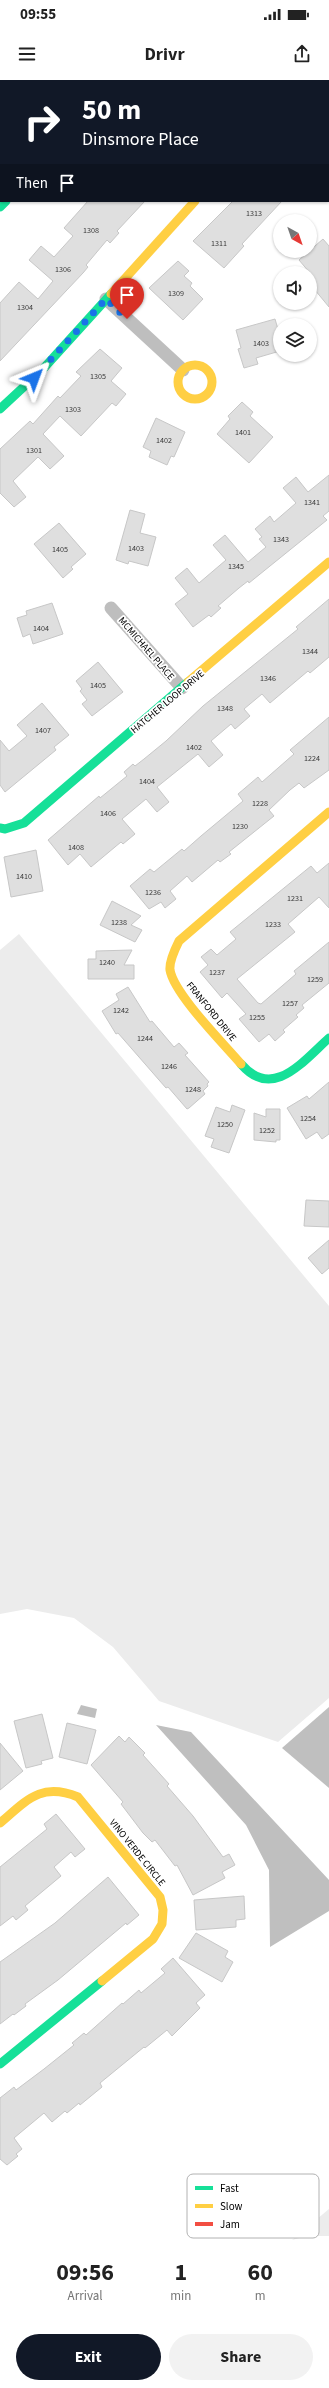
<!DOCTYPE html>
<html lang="en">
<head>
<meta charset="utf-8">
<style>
	body { margin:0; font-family:"Source Sans 3",sans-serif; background:#f2f2f2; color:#222; height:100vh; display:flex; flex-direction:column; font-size:15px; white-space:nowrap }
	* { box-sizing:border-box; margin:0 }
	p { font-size:13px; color:#767676 }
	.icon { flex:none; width:22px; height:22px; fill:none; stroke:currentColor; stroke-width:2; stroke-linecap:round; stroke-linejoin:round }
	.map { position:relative; height:2168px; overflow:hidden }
	.panel { display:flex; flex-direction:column; background:#fff; flex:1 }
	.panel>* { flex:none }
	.top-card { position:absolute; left:0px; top:0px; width:329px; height:122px; box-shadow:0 1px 3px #0004; background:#111827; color:#fff; overflow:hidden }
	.needle { width:26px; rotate:140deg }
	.buttons { position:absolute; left:273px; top:134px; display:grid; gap:8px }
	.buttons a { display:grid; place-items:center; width:44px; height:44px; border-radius:50%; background:#fff; box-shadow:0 1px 3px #0004; font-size:20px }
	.pin { position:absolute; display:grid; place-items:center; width:34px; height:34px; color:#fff; margin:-41px -17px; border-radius:50% 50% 50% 0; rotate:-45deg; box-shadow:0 0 4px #0007 }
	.pin .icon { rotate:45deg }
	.me { position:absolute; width:44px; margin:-22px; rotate:44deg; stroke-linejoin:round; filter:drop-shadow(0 0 3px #0008) }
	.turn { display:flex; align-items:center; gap:14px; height:84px; padding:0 16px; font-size:18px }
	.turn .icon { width:52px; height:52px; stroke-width:2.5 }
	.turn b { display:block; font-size:28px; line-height:34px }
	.then { display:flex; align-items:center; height:38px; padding:0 16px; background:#0003; gap:8px; font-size:15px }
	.eta { display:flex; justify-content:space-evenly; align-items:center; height:68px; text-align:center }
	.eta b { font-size:24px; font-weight:700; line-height:28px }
	.primary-button { display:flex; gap:8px; margin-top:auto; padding:8px 16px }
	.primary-button a { flex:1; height:46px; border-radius:24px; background:#111827; color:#fff; font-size:16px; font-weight:700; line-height:46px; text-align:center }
	.primary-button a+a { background:#f2f2f2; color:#222 }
	.status { display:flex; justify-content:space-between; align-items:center; height:28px; padding:0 20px; background:#fff; direction:ltr }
	.status svg { height:11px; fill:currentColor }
	header { display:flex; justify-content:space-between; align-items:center; height:52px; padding:0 16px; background:#fff; font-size:18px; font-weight:700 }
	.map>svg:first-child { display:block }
	.green { fill:#ececec }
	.water { fill:#bfbfbf }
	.building { fill:#dfdfdf; stroke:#c7c7c7 }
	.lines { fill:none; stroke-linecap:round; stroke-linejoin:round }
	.street { stroke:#bebebe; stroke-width:13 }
	.fast { stroke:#16e098; stroke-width:9 }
	.slow { stroke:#ffcf43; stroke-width:9 }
	.jam { stroke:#f24e42; stroke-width:9 }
	.route { stroke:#1a73e8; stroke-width:7; stroke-dasharray:0 12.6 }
	.labels { text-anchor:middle; stroke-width:3.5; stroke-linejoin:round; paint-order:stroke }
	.number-label { font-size:8px; fill:#383838 }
	.street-label { font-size:10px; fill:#000; stroke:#fff }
	.key { fill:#fff; stroke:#b2b2b2; stroke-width:1 }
	.key-label { font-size:11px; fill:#000 }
</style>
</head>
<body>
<div class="status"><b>09:55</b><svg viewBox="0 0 49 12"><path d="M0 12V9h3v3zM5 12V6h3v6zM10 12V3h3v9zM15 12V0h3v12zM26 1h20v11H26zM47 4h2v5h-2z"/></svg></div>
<header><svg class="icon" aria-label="menu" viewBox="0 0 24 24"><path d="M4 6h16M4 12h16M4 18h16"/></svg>Drivr<svg class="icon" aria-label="share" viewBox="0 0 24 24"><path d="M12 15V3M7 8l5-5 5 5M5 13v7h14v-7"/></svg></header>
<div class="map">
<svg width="329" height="2168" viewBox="0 0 329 2168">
	<rect width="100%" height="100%" fill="#fff"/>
	<!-- green -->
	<g class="green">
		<polygon points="19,854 329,1226 329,1618 278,1662 159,1621 113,1567 74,1538 27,1529 0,1534 0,870"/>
		<polygon points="329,2129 329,2156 307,2156 292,2160"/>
	</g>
	<!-- water -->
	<g class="water">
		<polygon points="81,1625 97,1629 95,1638 77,1634"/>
		<polygon points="329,1627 329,1708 282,1668"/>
		<polygon points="156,1645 191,1652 329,1800 329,1831 270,1867 269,1790 246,1745"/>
	</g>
	<!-- building -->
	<g class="building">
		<polygon points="88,121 145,121 117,151 119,153 110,163 107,160 86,185 88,187 83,193 0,281 0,223 19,202 38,219 53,201 29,180 41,166 54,177 73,156 64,148"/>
		<polygon points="233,121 282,121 242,164 244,166 224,188 193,161"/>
		<polygon points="323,159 329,166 329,227 310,204 310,193 299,180"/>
		<polygon points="178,181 189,191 184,196 192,203 190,206 203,219 183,240 149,208"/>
		<polygon points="275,239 280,256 280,271 256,278 258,284 244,288 238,269 241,268 236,250"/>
		<polygon points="100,269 122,288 111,301 126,314 116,326 112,323 81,356 60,336 43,354 64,376 50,389 38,377 13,401 26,417 14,427 0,413 0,369 30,341 33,344 58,316 60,318 81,296 76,292"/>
		<polygon points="242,322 253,332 250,336 273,357 249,383 217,354 230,339 228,336"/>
		<polygon points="156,338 185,352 174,377 171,376 167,385 149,377 151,371 143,367"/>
		<polygon points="329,395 329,431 323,436 327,440 249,503 248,501 239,508 218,526 221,528 211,537 209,535 193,547 175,524 188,514 175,498 187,488 199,503 226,480 213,465 225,455 248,482 266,467 259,459 262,457 255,449 270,436 274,442 296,423 283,408 296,397 308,412"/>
		<polygon points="130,430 145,434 140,453 156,457 148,486 129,481 128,484 116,480"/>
		<polygon points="59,443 86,474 71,487 73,489 63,498 34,464"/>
		<polygon points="329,519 329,577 310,593 308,591 270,623 262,614 244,629 250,636 235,649 231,644 211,661 223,675 209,687 198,674 157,707 169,722 157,732 146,719 122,739 135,754 123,764 121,762 91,787 80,774 68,785 48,760 99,716 100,718 127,696 124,692 133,684 135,686 144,679 166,661 203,626 298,549 296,547"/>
		<polygon points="52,523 63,554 33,564 30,554 23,557 17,538 27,535 26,531"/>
		<polygon points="98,582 123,612 92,636 82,624 87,620 80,611 82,609 76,601"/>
		<polygon points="42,623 69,655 54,667 56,670 5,712 0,705 0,660 9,671 27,656 17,645"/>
		<polygon points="329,637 329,690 304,708 299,703 290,710 269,730 274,736 229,772 231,774 220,782 218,780 192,802 187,796 170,811 176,819 165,828 161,822 149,829 130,806 150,789 154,792 182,769 184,771 201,756 243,721 238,714 258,697 262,702 294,674 290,670"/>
		<polygon points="36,770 43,811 11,817 4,777"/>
		<polygon points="329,783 329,828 319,817 288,844 295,852 237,899 258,923 261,924 296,894 294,891 329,862 329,903 302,925 304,928 296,935 298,937 283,950 285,952 275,961 269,954 259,962 239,939 246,934 227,913 222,918 200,892 208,885 201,877 211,869 217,875 236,859 230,852 311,786 317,793"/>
		<polygon points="112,821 141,836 131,845 142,850 135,862 100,845"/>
		<polygon points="132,870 124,885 134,885 134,899 88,899 88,879 96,879 96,871"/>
		<polygon points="128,907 150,942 152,941 174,967 179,963 188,973 185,975 209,1002 207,1004 208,1006 203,1011 205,1014 189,1028 187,1029 168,1007 166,1008 118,953 116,954 102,931 119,920 116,914"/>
		<polygon points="329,1002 329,1054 322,1059 317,1052 306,1059 287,1028 307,1016 309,1019"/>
		<polygon points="232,1025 245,1030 229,1073 211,1067 214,1059 205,1056 216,1027 230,1032"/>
		<polygon points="266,1029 280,1029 280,1060 276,1060 276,1062 254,1060 254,1033 266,1037"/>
		<polygon points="306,1120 329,1121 329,1147 304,1146"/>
		<polygon points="329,1160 329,1188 322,1194 308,1178"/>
		<polygon points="42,1634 53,1678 41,1681 42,1684 26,1688 14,1641"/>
		<polygon points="67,1643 96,1650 87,1684 59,1677"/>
		<polygon points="119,1656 125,1662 129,1657 145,1673 143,1675 169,1704 167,1706 193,1736 223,1777 229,1774 235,1785 222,1792 225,1798 193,1815 177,1785 175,1786 155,1760 152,1762 143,1753 121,1724 123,1722 91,1685"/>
		<polygon points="0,1663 23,1691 0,1710"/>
		<polygon points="56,1734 85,1769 75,1777 71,1772 54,1787 61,1796 25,1826 28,1830 16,1840 13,1836 0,1846 0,1787 47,1749 44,1744"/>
		<polygon points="108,1797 139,1835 127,1845 126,1843 58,1900 25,1924 26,1926 14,1935 13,1934 0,1944 0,1882 55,1843"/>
		<polygon points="244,1816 245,1839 236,1840 236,1847 196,1850 194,1820"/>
		<polygon points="196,1853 228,1871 225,1877 233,1882 222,1902 179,1878"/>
		<polygon points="173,1878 205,1915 196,1923 200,1928 172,1956 167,1950 145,1968 144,1967 100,2003 102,2007 80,2025 79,2023 67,2033 65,2031 52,2042 44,2033 14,2058 22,2069 16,2074 18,2076 7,2085 0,2079 0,2018 14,2007 16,2010 44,1989 74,1965 72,1963 84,1953 86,1955 122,1923 123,1924 139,1910 141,1913 165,1893 161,1889"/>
	</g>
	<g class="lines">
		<!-- street -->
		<g class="street">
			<polyline points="328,113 329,114"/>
			<polyline points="106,219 183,290"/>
			<polyline points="111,528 182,608"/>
		</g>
		<!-- fast -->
		<g class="fast">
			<polyline points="0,127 6,121"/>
			<polyline points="0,329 43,289 111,214"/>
			<polyline points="0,748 5,749 24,743 188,602"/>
			<path d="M241,984c32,37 62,-3 88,-26"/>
			<polyline points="0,1984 102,1901"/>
		</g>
		<!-- slow -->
		<g class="slow">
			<polyline points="111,214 195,121"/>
			<circle cx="195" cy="302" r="17"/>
			<polyline points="188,602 329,482"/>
			<path d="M241,984c-17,-20 -67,-70 -71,-94 -1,-9 5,-21 9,-29l150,-129"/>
			<path d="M0,1743c27,-23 41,-41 78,-26l82,100 3,13 -1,14 -9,15 -51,42"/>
		</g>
		<!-- jam -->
		<polyline class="jam" points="115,1 116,0"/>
	</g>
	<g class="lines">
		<!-- route -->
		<polyline class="route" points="34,298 106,219 127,239"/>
	</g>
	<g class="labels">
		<!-- number labels -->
		<g class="number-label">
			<text x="254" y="136">1313</text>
			<text x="91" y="153">1308</text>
			<text x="219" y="166">1311</text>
			<text x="63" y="192">1306</text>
			<text x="176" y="216">1309</text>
			<text x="25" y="230">1304</text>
			<text x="261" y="266">1403</text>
			<text x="98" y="299">1305</text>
			<text x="73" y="332">1303</text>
			<text x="243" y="355">1401</text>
			<text x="164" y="363">1402</text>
			<text x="34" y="373">1301</text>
			<text x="312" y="425">1341</text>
			<text x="281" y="462">1343</text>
			<text x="136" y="471">1403</text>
			<text x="60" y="472">1405</text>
			<text x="236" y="489">1345</text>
			<text x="41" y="551">1404</text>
			<text x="310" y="574">1344</text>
			<text x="268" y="601">1346</text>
			<text x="98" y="608">1405</text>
			<text x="225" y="631">1348</text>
			<text x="43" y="653">1407</text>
			<text x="194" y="670">1402</text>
			<text x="312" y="681">1224</text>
			<text x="147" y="704">1404</text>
			<text x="260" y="726">1228</text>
			<text x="108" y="736">1406</text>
			<text x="240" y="749">1230</text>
			<text x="76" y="770">1408</text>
			<text x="24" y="799">1410</text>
			<text x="153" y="815">1236</text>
			<text x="295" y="821">1231</text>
			<text x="119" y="845">1238</text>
			<text x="273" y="847">1233</text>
			<text x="107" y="885">1240</text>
			<text x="217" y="895">1237</text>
			<text x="315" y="902">1259</text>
			<text x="290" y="926">1257</text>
			<text x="121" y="933">1242</text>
			<text x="257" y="940">1255</text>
			<text x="145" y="961">1244</text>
			<text x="169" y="989">1246</text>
			<text x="193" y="1012">1248</text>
			<text x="308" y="1041">1254</text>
			<text x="225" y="1047">1250</text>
			<text x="267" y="1053">1252</text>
		</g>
		<!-- street labels -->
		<g class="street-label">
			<text transform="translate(147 568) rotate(49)" y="4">MCMICHAEL PLACE</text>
			<text transform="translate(167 621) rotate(-40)" y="4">HATCHER LOOP DRIVE</text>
			<text transform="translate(212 931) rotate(51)" y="4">FRANFORD DRIVE</text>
			<text transform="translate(138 1772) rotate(51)" y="4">VINO VERDE CIRCLE</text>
		</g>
	</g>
	<!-- legend -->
	<rect x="187" y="2094" width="132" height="64" rx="6" class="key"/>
	<rect x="195" y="2106" width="18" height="4" fill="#16e098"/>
	<rect x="195" y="2124" width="18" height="4" fill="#ffcf43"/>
	<rect x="195" y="2142" width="18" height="4" fill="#f24e42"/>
	<g class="key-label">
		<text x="220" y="2112">Fast</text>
		<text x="220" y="2130">Slow</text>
		<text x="220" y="2148">Jam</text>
	</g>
</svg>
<div class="buttons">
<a><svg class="needle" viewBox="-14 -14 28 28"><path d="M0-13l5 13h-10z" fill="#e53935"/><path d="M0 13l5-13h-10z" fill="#767676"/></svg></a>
<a><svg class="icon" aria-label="sound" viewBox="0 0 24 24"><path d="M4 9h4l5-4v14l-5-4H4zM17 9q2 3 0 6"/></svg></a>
<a><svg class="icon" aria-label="layers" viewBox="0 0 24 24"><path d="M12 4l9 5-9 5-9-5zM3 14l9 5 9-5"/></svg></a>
</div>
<div class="pin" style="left:127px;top:239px;background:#d93025"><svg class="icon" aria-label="arrive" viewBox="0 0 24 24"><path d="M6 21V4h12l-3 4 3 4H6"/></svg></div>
<svg class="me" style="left:34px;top:298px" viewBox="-20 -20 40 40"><path d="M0-17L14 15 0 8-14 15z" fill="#1a73e8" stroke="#fff" stroke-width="4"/></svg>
<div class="top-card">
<div class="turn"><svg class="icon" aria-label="right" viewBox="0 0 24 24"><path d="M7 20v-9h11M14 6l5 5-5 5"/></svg><div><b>50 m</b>Dinsmore Place</div></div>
<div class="then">Then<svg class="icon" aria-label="arrive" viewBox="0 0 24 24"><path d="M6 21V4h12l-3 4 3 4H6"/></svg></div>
</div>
</div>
<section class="panel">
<div class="eta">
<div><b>09:56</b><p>Arrival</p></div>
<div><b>1</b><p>min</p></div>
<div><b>60</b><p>m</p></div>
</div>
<div class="primary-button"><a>Exit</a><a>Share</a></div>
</section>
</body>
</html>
